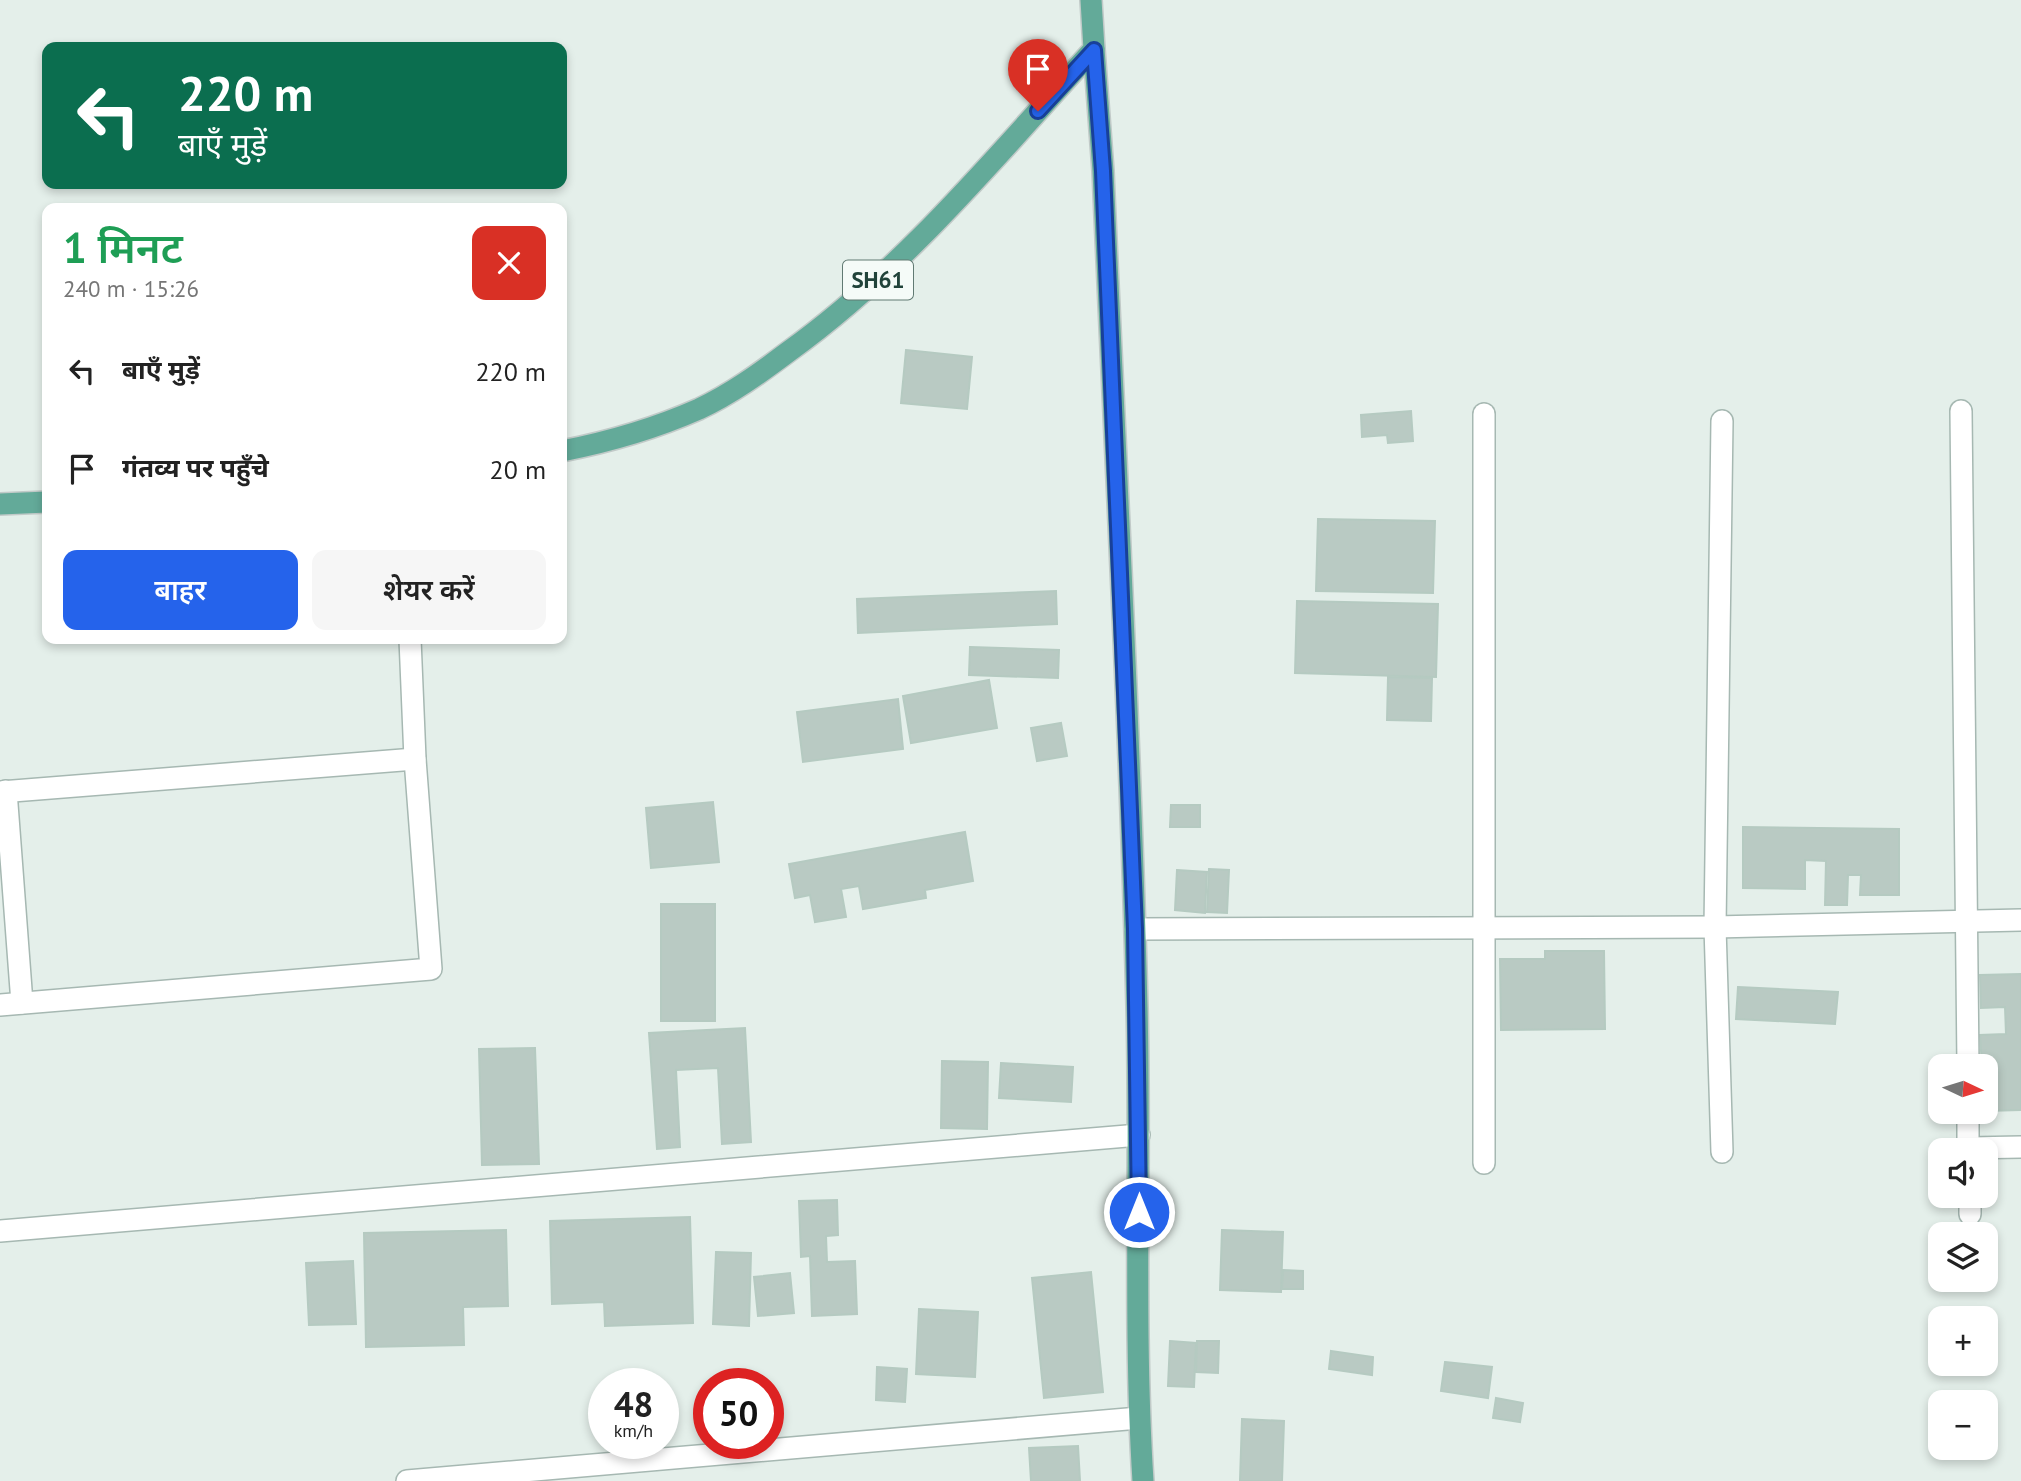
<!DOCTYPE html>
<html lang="hi">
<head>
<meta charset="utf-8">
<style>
	body { margin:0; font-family:"PT Sans","Noto Sans Devanagari",sans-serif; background:#f6f6f6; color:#222; height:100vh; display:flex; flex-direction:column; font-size:26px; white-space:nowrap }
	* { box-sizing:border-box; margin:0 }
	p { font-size:23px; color:#767676 }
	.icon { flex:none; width:38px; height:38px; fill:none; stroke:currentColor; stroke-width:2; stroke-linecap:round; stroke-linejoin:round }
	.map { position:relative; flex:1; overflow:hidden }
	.details { position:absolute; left:42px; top:203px; width:525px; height:441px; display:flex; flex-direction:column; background:#fff; border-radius:14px; box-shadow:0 4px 10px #0003 }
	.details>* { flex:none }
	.top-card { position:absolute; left:42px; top:42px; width:525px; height:147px; border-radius:14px; box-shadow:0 4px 10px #0003; background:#0b6e4f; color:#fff; overflow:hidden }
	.needle { width:46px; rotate:94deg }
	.fabs { position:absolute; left:1928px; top:1054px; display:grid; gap:14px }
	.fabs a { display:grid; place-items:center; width:70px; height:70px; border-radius:14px; background:#fff; box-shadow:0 4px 10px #0003; font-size:35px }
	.speed { position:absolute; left:588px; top:1368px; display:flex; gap:14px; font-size:35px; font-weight:700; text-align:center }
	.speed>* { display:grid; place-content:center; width:91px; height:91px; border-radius:50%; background:#fff; box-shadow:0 4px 10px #0003; line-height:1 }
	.speed small { font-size:18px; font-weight:400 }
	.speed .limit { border:10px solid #d22; background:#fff; color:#111 }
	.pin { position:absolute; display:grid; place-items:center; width:60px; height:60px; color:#fff; margin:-72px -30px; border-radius:50% 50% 50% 0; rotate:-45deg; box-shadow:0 0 7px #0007 }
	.pin .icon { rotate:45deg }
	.me { position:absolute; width:77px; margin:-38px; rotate:0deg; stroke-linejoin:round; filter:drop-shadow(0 0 5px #0008) }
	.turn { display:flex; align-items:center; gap:24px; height:147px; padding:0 21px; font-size:32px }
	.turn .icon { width:91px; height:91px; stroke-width:2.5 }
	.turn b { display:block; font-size:49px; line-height:60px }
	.round { display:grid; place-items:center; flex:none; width:74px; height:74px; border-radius:14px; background:#f6f6f6 }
	.head { display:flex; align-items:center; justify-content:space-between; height:119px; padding:0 21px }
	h1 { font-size:42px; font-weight:600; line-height:52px; color:#1e9e55 }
	.action { display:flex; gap:14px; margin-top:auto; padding:14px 21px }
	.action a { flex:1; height:80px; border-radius:14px; background:#2563eb; color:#fff; font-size:28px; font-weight:600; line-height:80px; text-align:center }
	.action a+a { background:#f6f6f6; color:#222 }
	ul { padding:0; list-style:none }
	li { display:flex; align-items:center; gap:21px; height:98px; padding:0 21px }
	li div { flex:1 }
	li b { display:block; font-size:26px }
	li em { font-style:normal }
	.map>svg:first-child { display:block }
	.building { fill:#b9cac3; stroke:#b5cac1; stroke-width:2 }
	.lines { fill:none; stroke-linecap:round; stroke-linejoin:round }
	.minor-casing { stroke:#a6b8b2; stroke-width:24 }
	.major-casing { stroke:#c1cac8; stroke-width:24 }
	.minor { stroke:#fff; stroke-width:21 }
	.major { stroke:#63aa99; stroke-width:21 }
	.route-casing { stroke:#184099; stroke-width:18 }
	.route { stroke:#2563eb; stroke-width:12 }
	.labels { text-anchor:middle; stroke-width:5; stroke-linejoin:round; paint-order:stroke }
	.shield { fill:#f5fbf8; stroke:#617a73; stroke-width:2 }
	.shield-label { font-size:23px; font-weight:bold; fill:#21433a }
</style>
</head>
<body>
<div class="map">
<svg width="2021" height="1481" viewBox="0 0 2021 1481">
	<rect width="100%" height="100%" fill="#e4efea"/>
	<!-- building -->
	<g class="building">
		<polygon points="906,350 972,357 967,409 901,403"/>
		<polygon points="1411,411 1413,441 1388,443 1387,435 1362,437 1361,415"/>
		<polygon points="1318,519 1435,521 1433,593 1316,591"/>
		<polygon points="1056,591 1057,624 858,633 857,599"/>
		<polygon points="1297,601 1438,604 1436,677 1295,673"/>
		<polygon points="970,647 1059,650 1058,678 969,675"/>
		<polygon points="1388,677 1432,678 1431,721 1387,720"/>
		<polygon points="989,680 997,728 911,743 903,696"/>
		<polygon points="898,699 903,749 803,762 797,712"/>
		<polygon points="1061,723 1067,756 1037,761 1031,728"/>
		<polygon points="713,802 719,862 651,868 646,808"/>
		<polygon points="1171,805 1200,805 1200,827 1170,827"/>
		<polygon points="1743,827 1899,829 1899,895 1860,895 1861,875 1848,875 1847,905 1825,905 1826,861 1805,860 1805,889 1743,888"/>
		<polygon points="965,832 973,881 925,890 926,898 863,909 859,886 841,889 846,917 815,922 810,895 795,898 789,864"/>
		<polygon points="1209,869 1229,870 1227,913 1207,912"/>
		<polygon points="1177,870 1207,872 1205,913 1175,910"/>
		<rect x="661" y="904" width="54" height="117"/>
		<polygon points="1545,951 1604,951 1605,1029 1501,1030 1500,959 1545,959"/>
		<polygon points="2021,974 2021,1110 1986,1111 1986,1066 1982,1066 1980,1035 2006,1034 2005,1007 1981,1008 1980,975"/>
		<polygon points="1738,987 1838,992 1835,1024 1736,1019"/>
		<polygon points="745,1028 751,1142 722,1144 718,1068 676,1070 680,1147 657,1149 649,1033"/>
		<polygon points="535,1048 539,1164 482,1165 479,1049"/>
		<polygon points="942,1061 988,1062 987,1129 941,1128"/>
		<polygon points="1001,1063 1073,1067 1071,1102 999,1098"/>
		<polygon points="837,1200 838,1235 826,1236 827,1262 855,1261 857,1314 812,1316 810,1256 801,1257 799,1201"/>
		<polygon points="690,1217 693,1323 605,1326 604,1302 552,1304 550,1221"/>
		<polygon points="506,1230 508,1306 463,1307 464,1345 366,1347 364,1233"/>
		<polygon points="1222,1230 1283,1232 1281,1292 1220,1290"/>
		<polygon points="716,1252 751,1253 749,1326 713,1324"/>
		<polygon points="353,1261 356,1324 309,1325 306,1263"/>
		<polygon points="1283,1270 1303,1271 1303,1289 1282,1289"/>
		<polygon points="1091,1272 1103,1392 1044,1398 1032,1278"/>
		<polygon points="790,1273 794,1313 758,1316 754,1277"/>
		<polygon points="919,1309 978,1312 975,1377 916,1374"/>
		<polygon points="1170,1341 1196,1343 1194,1387 1168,1386"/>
		<polygon points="1197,1341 1219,1341 1218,1373 1196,1372"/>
		<polygon points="1331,1351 1373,1357 1372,1375 1329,1369"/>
		<polygon points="1445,1362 1492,1367 1488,1398 1441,1391"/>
		<polygon points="877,1367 907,1369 905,1402 876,1400"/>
		<polygon points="1496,1398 1523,1403 1520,1422 1493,1418"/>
		<polygon points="1242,1419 1284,1421 1282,1481 1240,1481"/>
		<polygon points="1078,1446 1080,1481 1031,1481 1029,1448"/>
	</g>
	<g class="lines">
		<!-- minor casing -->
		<g class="minor-casing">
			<g id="minor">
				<polyline points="1961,411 1968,1066"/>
				<polyline points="1484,414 1484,1163"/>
				<polyline points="1722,421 1715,927 1722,1152"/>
				<polyline points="6,791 22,1003"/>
				<polyline points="0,792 415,759"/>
				<polyline points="1135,929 1715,927 2021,920"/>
				<polyline points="0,1005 431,969 415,759 410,639"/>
				<polyline points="1968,1111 1968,1150"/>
				<polyline points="1968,1148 2021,1147"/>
				<polyline points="1970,1195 1970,1214"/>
				<polyline points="0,1231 1139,1135"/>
				<polyline points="407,1481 1139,1418"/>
			</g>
		</g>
		<!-- major casing -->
		<g class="major-casing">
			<g id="major">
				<path d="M1094,49l9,122c12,278 27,557 34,836 4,158 -4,316 6,474"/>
				<path d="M562,451c46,-9 94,-23 137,-42 32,-15 61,-36 89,-57 117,-84 209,-197 306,-303l-3,-49"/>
				<polyline points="0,504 47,502"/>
			</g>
		</g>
		<!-- minor -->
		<use href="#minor" class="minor"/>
		<!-- major -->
		<use href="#major" class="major"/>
	</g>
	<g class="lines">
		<!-- route casing -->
		<g class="route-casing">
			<polyline id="route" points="1038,111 1094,50 1103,171 1135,929 1139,1212"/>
		</g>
		<!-- route -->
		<use href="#route" class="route"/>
	</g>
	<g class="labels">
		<!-- shield labels -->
		<rect class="shield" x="843" y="260.5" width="70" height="39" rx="5"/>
		<g class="shield-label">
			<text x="878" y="288">SH61</text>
		</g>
	</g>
</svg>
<div class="fabs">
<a><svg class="needle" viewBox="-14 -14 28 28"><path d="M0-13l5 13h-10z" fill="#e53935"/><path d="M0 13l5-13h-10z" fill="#767676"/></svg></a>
<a><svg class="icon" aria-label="sound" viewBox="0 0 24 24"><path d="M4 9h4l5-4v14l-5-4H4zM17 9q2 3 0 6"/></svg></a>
<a><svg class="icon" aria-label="layers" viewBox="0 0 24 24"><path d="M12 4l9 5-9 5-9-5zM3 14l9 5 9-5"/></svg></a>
<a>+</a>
<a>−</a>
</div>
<div class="speed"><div>48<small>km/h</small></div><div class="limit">50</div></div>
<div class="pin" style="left:1038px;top:111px;background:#d93025"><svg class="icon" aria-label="arrive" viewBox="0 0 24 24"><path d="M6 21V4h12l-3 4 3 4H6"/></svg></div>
<svg class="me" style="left:1139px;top:1212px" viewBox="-20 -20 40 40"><circle r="17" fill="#2563eb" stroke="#fff" stroke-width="3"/><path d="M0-11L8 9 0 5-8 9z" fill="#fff"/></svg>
<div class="top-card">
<div class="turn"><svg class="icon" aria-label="left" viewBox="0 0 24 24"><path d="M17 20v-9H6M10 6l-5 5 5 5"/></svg><div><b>220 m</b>बाएँ मुड़ें</div></div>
</div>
<section class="details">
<div class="head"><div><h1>1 मिनट</h1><p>240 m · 15:26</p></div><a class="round" style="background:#d93025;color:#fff"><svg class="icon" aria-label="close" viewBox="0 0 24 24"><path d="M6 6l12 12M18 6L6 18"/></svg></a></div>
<ul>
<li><svg class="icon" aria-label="left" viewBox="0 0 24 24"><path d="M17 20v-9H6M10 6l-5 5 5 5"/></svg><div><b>बाएँ मुड़ें</b></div><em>220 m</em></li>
<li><svg class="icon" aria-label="arrive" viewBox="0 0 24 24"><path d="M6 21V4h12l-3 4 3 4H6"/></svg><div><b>गंतव्य पर पहुँचे</b></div><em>20 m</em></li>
</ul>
<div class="action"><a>बाहर</a><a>शेयर करें</a></div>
</section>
</div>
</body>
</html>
